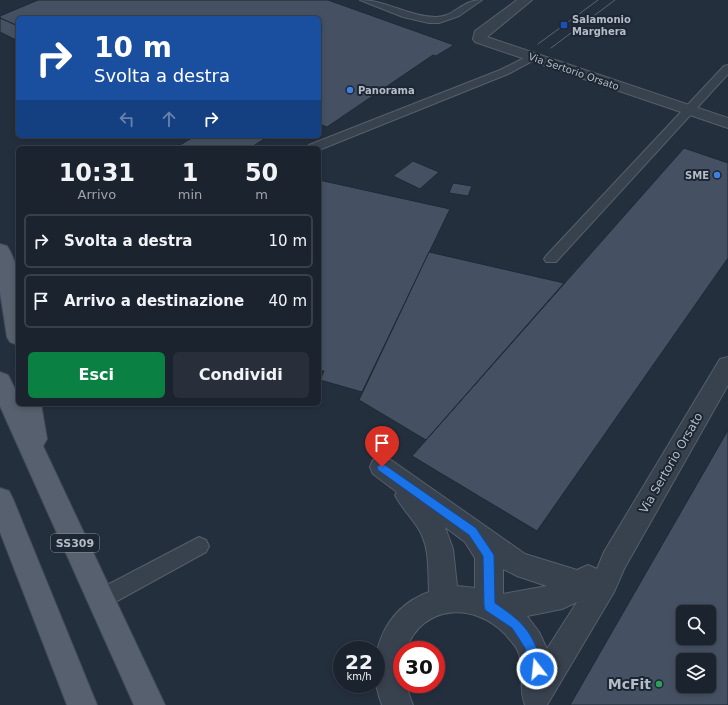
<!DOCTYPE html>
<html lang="it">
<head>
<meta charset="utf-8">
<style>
	body { margin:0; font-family:"DejaVu Sans",sans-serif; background:#282f3a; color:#f1f3f6; height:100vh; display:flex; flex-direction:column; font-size:15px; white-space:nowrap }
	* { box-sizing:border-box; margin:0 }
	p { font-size:13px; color:#a0a4aa }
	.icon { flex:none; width:22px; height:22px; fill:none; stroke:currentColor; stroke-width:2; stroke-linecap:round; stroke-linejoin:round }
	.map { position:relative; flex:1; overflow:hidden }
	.drawer { position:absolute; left:16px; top:146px; width:305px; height:260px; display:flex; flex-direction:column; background:#1b232e; border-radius:6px; box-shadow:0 2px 6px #0003,0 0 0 1px #39404a }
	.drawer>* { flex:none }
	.banner { position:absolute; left:16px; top:16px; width:305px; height:122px; border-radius:6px; box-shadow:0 2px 6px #0003,0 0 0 1px #39404a; background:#1a4fa0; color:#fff; overflow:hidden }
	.fabs { position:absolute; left:676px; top:605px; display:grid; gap:8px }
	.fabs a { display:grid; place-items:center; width:40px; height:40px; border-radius:6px; background:#1b232e; box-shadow:0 2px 6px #0003,0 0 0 1px #39404a; font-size:20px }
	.speed { position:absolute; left:333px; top:641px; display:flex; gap:8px; font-size:20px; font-weight:700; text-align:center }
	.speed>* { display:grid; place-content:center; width:52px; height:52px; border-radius:50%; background:#1b232e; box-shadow:0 2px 6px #0003,0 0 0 1px #39404a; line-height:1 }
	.speed small { font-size:10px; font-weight:400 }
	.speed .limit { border:6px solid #d22; background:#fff; color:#111 }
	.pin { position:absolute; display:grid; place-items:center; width:34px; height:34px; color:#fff; margin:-41px -17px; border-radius:50% 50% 50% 0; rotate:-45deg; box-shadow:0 0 4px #0007 }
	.pin .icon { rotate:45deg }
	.me { position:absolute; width:44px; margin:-22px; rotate:344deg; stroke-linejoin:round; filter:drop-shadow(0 0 3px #0008) }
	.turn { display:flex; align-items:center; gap:14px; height:84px; padding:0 12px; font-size:18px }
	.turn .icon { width:52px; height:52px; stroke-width:2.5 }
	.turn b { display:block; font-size:28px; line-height:34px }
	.lanes { display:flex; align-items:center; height:38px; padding:0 12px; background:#0003; justify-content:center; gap:20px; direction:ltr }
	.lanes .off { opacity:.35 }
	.eta { display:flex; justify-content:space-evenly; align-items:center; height:68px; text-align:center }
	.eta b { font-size:24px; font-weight:600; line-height:28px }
	.action { display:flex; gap:8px; margin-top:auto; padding:8px 12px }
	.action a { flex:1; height:46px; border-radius:6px; background:#0b8043; color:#fff; font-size:16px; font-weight:600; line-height:46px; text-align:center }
	.action a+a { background:#282f3a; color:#f1f3f6 }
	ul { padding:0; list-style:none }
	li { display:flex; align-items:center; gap:12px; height:54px; margin:0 8px 6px; padding:0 4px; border:2px solid #39404a; border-radius:6px }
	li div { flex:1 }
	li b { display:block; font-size:15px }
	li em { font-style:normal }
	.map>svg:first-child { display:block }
	.building { fill:#455162; stroke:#1f2835; fill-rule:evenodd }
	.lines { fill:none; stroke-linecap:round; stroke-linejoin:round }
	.lane-casing { stroke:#565f6c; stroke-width:2 }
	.street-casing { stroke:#565f6c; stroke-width:2 }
	.primary-casing { stroke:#414a57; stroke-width:2 }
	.lane { fill:#38414e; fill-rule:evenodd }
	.street { fill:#38414e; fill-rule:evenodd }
	.primary { fill:#56606e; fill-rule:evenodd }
	.tram { stroke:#5a6575; stroke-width:1 }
	.route { fill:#1a73e8; stroke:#114b97 }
	.transit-dot { fill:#1a4fb4; stroke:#1d2633; stroke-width:1.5 }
	.shop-dot { fill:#3f7fe0; stroke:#1d2633; stroke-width:1.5 }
	.leisure-dot { fill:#2e9e5b; stroke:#1d2633; stroke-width:1.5 }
	.labels { text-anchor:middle; stroke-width:4; stroke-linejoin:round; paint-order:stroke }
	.far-poi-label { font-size:10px; font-weight:bold; fill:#b4bcc9; stroke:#1d2633; text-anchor:start }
	.far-street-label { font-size:10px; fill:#b4bcc9; stroke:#1d2633 }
	.shield { fill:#1d2633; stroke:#878f9c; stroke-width:1 }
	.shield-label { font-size:11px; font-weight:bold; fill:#b4bcc9 }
	.street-label { font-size:12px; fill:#b4bcc9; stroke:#1d2633 }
	.near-poi-label { font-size:14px; font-weight:bold; fill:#b4bcc9; stroke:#1d2633; text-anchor:end }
</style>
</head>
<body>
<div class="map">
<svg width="728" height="705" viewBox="0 0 728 705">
	<rect width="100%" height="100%" fill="#242f3e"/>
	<!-- building -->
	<g class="building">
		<polygon points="38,0 328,0 454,45 436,56 433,55 327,127 319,124 319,18 18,18 18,26 0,18 0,16"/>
		<polygon points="0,18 18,26 18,41 0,32"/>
		<polygon points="195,136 269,136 250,148 175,148"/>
		<polygon points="684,148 728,163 728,258 537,531 412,456"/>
		<polygon points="413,161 439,172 420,189 393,176"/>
		<polygon points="319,180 450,209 362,392 320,380 324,371 319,370"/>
		<polygon points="453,183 472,186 468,196 449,193"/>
		<polygon points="429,252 564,283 426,440 359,400"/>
		<path d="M728,430v275h-158zM683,612h26v26h-26zM683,660h26v26h-26z"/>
	</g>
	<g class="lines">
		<!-- lane casing -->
		<g class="lane-casing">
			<g id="lane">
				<path d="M360,0c27,0 49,17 76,17 19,0 25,-17 46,-17l-23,16 -20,7h-10l-26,-6z"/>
				<polygon points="532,54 536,55 537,57 536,59 508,74 319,150 319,148 307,148 309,145 500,70"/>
				<polygon points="728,65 728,74 556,262 546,262 544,259 546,256 724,66"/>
				<polygon points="199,537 206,540 209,546 206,552 108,606 101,609 94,606 91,599 94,592"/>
			</g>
		</g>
		<!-- street casing -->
		<g class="street-casing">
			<g id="street">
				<polygon points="517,0 532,0 487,37 728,118 728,128 475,42 473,39 475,31"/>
				<path d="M728,357v28l-104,184 -10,23 -67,113h-22c-7,-17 0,-36 -7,-54 -3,-6 -9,-12 -13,-17 -31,-32 -83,-30 -99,16h-4v34h3l8,21h-31c-18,-45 0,-96 47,-113 -1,-21 1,-46 -11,-64 -7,-11 -17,-21 -23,-33l2,-3 -24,-18 -3,-7 3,-7 9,-3 9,3 134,94 52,16 11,-5 9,4 7,-17 116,-193zM445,527l20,15 10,16v30l-18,-2 -4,-37zM503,569l14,7 30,10 -44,8zM577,602l-30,47 -8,-17 -12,-16 35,-7z"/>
			</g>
		</g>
		<!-- primary casing -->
		<g class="primary-casing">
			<g id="primary">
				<path d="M0,244l7,2c18,27 11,67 11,99l-8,-3 -3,-5 -7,-45z"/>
				<polygon points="0,372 8,375 18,395 18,404 41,404 47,439 43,446 165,705 134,705 0,406"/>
				<polygon points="0,488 9,491 13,499 97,705 67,705 0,532"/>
			</g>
		</g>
		<!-- lane -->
		<use href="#lane" class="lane"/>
		<!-- street -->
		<use href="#street" class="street"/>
		<!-- primary -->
		<use href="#primary" class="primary"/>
		<!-- tram -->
		<g class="tram">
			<polyline points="538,44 598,0"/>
			<polyline points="551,48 615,0"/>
		</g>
	</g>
	<!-- route -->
	<path class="route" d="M382,463l94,65 18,27 1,48c32,22 37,29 49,66l-2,5 -5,2 -4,-2 -8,-26 -13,-20 -27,-18 -1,-4 -1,-50 -14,-21 -91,-65 -1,-3z"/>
	<!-- markers -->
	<rect class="transit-dot" x="560" y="21" width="8" height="8" rx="2"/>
	<g class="shop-dot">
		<circle cx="350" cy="90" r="4"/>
		<circle cx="717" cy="175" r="4"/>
	</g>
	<circle class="leisure-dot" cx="659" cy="684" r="4"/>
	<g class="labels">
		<!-- far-poi labels -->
		<g class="far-poi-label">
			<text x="572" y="23">Salamonio<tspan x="572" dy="12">Marghera</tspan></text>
			<text x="358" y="94">Panorama</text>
			<text x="709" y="179" text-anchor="end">SME</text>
		</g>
		<!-- far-street labels -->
		<g class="far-street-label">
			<text transform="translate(574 71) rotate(19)" y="4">Via Sertorio Orsato</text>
		</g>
		<!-- shield labels -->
		<rect class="shield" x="51" y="534" width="48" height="18" rx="3"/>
		<g class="shield-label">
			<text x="75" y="547">SS309</text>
		</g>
		<!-- street labels -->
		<g class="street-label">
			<text transform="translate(671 463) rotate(-60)" y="4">Via Sertorio Orsato</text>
		</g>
		<!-- near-poi labels -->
		<g class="near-poi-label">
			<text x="651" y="689">McFit</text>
		</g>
	</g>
</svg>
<div class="fabs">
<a><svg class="icon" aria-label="search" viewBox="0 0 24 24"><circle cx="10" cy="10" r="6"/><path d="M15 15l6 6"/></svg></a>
<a><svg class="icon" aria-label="layers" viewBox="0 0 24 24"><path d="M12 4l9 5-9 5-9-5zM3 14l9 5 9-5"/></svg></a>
</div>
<div class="speed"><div>22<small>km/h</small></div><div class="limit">30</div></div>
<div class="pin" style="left:382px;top:467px;background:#d93025"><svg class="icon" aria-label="arrive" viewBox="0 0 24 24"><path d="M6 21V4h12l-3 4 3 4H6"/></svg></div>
<svg class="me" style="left:537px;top:669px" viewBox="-20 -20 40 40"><circle r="17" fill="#1a73e8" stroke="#fff" stroke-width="3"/><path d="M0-11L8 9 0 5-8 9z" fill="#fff"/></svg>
<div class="banner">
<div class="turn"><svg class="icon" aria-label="right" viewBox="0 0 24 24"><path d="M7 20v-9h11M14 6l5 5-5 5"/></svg><div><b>10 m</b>Svolta a destra</div></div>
<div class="lanes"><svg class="icon off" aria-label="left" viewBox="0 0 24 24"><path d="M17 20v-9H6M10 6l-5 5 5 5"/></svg><svg class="icon off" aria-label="ahead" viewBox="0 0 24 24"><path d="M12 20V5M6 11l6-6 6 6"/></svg><svg class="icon" aria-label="right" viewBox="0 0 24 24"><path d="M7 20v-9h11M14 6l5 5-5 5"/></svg></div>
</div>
<section class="drawer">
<div class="eta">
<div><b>10:31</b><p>Arrivo</p></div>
<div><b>1</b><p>min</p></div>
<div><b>50</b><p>m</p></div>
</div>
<ul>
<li><svg class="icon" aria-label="right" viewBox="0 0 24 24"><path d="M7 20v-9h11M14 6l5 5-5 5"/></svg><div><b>Svolta a destra</b></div><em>10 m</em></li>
<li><svg class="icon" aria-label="arrive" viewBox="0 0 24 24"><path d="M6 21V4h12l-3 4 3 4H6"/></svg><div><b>Arrivo a destinazione</b></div><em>40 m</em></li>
</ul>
<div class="action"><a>Esci</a><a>Condividi</a></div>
</section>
</div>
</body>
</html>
